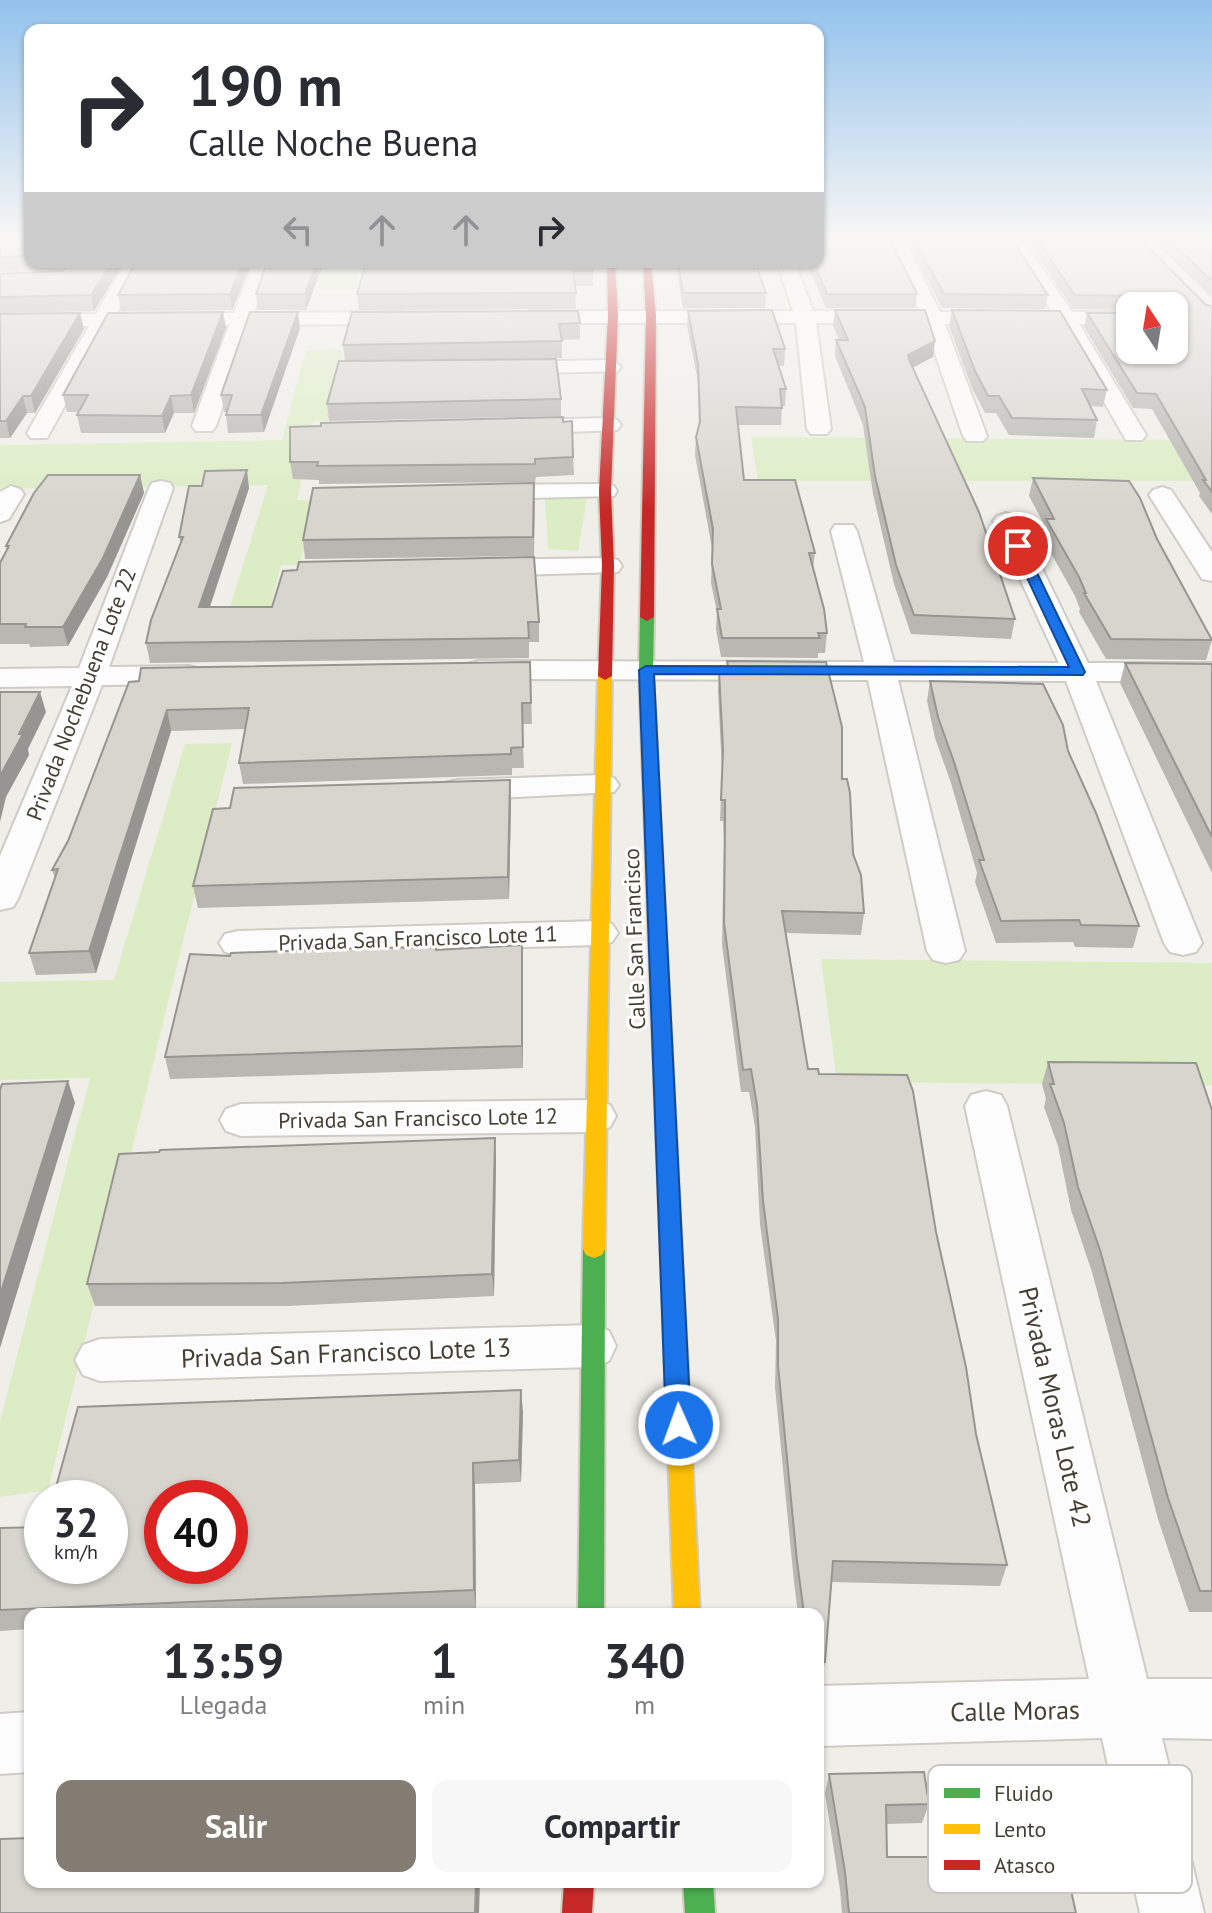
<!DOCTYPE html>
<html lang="es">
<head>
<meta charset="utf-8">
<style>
	body { margin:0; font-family:"PT Sans",sans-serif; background:#f7f7f7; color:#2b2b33; height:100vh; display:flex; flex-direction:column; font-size:30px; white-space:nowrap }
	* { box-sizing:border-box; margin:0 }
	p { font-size:26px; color:#7c7c81 }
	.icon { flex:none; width:44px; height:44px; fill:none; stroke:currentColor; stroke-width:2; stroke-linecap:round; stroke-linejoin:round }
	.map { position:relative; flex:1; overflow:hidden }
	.details { position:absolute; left:24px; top:1608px; width:800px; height:280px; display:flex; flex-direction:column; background:#fff; border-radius:16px; box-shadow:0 2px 6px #0004 }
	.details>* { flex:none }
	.banner { position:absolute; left:24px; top:24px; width:800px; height:244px; border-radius:16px; box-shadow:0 2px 6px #0004; background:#fff; color:#2b2b33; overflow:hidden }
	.needle { width:52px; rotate:348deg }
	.buttons { position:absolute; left:1116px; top:292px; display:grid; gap:16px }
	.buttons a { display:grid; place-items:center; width:72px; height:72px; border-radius:16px; background:#fff; box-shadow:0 2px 6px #0004; font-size:40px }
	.speed { position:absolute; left:24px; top:1480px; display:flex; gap:16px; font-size:40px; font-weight:700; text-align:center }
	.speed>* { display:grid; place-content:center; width:104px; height:104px; border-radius:50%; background:#fff; box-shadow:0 2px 6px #0004; line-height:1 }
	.speed small { font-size:20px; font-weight:400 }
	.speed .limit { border:12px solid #d22; background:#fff; color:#111 }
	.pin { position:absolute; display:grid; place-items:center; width:68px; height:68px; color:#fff; margin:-34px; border:4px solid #fff; border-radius:50%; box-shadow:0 2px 8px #0007 }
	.me { position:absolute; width:88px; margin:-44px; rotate:358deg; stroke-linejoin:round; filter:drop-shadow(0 0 6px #0008) }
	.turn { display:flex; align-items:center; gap:28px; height:168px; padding:0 32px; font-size:36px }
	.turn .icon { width:104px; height:104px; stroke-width:2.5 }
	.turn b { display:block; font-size:56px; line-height:68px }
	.lanes { display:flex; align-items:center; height:76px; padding:0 32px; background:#0003; justify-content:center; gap:40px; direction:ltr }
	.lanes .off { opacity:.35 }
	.eta { display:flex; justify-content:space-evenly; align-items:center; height:136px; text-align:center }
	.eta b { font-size:48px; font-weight:700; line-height:56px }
	.cta { display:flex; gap:16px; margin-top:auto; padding:16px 32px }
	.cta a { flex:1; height:92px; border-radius:16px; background:#827c72; color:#fff; font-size:32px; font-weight:700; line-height:92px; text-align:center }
	.cta a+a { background:#f7f7f7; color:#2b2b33 }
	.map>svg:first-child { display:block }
	.green { fill:#dcedc5 }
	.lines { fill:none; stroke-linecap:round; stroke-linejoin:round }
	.street-casing { stroke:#ceccc5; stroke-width:4 }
	.fast-casing { stroke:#d0cbbe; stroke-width:4 }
	.slow-casing { stroke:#d0cbbe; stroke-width:4 }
	.jam-casing { stroke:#d0cbbe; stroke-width:4 }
	.street { fill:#fdfcfc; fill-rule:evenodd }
	.fast { fill:#4caf50; fill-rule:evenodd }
	.slow { fill:#ffc107; fill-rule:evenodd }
	.jam { fill:#c62828; fill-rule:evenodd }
	.wall { fill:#bab7b2 }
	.shaded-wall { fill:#979591 }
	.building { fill:#d8d5cf; stroke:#979591; stroke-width:2; fill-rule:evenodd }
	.route { fill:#1a73e8; stroke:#114b97; stroke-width:2 }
	.labels { text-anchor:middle; stroke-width:6; stroke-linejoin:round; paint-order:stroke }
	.street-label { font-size:22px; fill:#463f33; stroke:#fff }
	.near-street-label { font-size:26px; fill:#463f33; stroke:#fff }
	.key { fill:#fff; stroke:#c8c5c2; stroke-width:2 }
	.key-label { font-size:22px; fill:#463f33 }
</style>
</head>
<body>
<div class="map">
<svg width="1212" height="1913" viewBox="0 0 1212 1913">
	<rect width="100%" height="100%" fill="#f0eee8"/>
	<!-- green -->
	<g class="green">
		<polygon points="324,262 361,262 356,290 318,290"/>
		<polygon points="343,349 328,421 313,422 297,500 315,501 300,565 281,565 269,613 228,614 268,485 0,489 0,445 282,440 306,350"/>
		<polygon points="751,437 1212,440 1212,481 758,481"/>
		<polygon points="587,498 578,551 548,549 545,499"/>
		<polygon points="232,743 48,1490 0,1497 0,1420 90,1078 0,1080 0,982 114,980 185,744"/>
		<polygon points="821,959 1212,963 1212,1085 837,1082"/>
	</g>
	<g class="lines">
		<!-- street casing -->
		<g class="street-casing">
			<g id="street">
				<polygon points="887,241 905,241 940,312 1052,312 1005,241 1023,241 1072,312 1130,312 1130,324 1079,324 1146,435 1142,440 1126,440 1059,324 945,324 987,436 983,441 967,441 963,436 925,324 816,323 831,429 827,434 811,434 807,429 796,323 529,323 519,317 529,311 793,311 777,262 795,262 813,311 920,312"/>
				<polygon points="126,262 144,262 116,314 234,313 253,262 271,262 254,313 403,312 413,318 403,324 250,325 216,426 212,431 196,431 192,426 229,325 109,326 47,438 31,438 27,433 89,326 0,327 0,315 96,314"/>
				<polygon points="610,360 621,366 618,371 504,374 493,368 504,362"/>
				<polygon points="609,418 617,420 621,425 617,430 520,434 512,432 508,427 512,422 520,420"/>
				<polygon points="161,481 170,483 173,488 109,667 189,666 200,669 204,675 200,681 189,684 102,685 18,899 13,907 0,910 0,856 72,686 0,687 0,669 79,668 149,488 152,483"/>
				<polygon points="605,484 614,486 617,491 614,496 484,499 475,497 472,492 475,487 484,485"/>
				<polygon points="11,486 20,489 24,494 9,519 0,522 0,492"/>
				<polygon points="1162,487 1171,490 1212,552 1212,581 1202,579 1149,495 1153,490"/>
				<polygon points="1006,513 1015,516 1019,521 1088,663 1212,663 1212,681 1096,681 1202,943 1196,952 1183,955 1170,952 1164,943 1066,681 898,680 965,951 959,960 946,963 933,960 927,951 868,680 479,679 468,676 464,670 468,664 479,661 864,662 831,531 835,525 853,525 857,531 894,662 1059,663 993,521 997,516"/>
				<polygon points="608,558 618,560 622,566 618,572 482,576 472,574 468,568 472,562 482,560"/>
				<polygon points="602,775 614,778 619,785 614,792 457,800 445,797 440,790 445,783 457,780"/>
				<polygon points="599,921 612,924 618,933 612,942 599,945 238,955 225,952 219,943 225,934 238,931"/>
				<polygon points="986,1091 1001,1095 1007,1106 1147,1679 1212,1679 1212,1739 1162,1738 1204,1913 1140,1913 1102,1738 818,1746 818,1686 1089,1679 965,1106 971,1095"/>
				<polygon points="595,1100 610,1105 616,1116 610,1127 595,1132 241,1136 226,1131 220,1120 226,1109 241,1104"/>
				<polygon points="592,1325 609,1331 616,1346 609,1361 592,1367 100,1381 83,1375 75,1360 83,1345 100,1339"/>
				<polygon points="30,1712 30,1772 0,1774 0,1714"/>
			</g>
		</g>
		<!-- fast casing -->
		<g class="fast-casing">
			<g id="fast">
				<polygon points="647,613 654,617 653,670 668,970 659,976 650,970 639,670 640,617"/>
				<polygon points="594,1240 602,1243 605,1249 604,1614 578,1614 583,1249 586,1243"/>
				<polygon points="683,1882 713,1882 715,1913 685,1913"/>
			</g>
		</g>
		<!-- slow casing -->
		<g class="slow-casing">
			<g id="slow">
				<polygon points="605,672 612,676 605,1249 602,1255 594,1258 586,1255 583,1249 598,676"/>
				<polygon points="659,964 668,970 700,1614 674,1614 650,970"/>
			</g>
		</g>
		<!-- jam casing -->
		<g class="jam-casing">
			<g id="jam">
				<polygon points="607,262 615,262 618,316 611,491 614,566 612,676 605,680 598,676 602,566 599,491 608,316"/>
				<polygon points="643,262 651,262 656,316 654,617 647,621 640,617 646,316"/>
				<polygon points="564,1882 594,1882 592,1913 562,1913"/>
			</g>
		</g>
		<!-- street -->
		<use href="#street" class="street"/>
		<!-- fast -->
		<use href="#fast" class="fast"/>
		<!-- slow -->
		<use href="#slow" class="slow"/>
		<!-- jam -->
		<use href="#jam" class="jam"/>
	</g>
	<!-- wall -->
	<g class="wall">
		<polygon points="0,241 30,241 30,262 124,262 94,311 0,313 0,274 60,271 59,270 0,272"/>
		<polygon points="907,241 1013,241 1048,295 1045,309 942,308"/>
		<polygon points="1027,241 1142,241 1206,305 1212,306 1212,514 1199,496 1200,493 1152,409 1133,408 1084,327 1087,313 1130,313 1174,306 1130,306 1130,310 1073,309"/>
		<polygon points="1154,241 1212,241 1212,298"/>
		<polygon points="136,262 252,262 232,310 121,311 118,295"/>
		<polygon points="324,262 306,310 258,310 256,294"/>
		<polygon points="366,262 457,262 380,263 377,265 379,266 593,271 593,286 575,286 576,309 359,310 357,294"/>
		<polygon points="675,262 755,262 766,293 765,308 683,308"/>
		<polygon points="806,262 818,262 917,294 915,308 826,308"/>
		<polygon points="835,310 933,357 912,368 1015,619 1011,639 911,634 894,584 873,494 863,425 835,356 836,340 839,340 833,326"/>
		<polygon points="952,310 1107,390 1103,407 1090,406 1097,420 1094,438 1009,435 996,413 985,413 972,388 949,326"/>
		<polygon points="688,311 785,349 784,366 778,365 786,389 785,406 782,406 781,425 738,425 744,480 815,553 813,569 827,633 825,653 818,653 818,658 721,657 716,629 717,612 711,583 712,548 695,455 696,437 699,426 698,381 687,326"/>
		<polygon points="352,312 580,323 580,339 562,340 562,358 365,361 561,399 561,416 329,421 327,404 345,361 343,345"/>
		<polygon points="80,313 84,329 35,413 27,413 10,438 0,438 0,314"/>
		<polygon points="226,328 194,413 174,413 165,433 81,433 77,415 79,412 67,412 63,395"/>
		<polygon points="300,328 264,432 228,433 226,415 227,412 224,412 221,395"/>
		<polygon points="572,421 574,475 536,477 535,482 319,484 319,480 293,479 290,462 563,422"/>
		<polygon points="140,475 144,493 107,577 68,646 30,647 29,644 0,644 0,563 7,551 6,546"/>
		<polygon points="1033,478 1157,539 1212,640 1206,660 1106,659 1079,612 1080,609 1075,596 1042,537 1045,526 1029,496"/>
		<polygon points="249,488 210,607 539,622 539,642 529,642 529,658 150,663 146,643 181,543 179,537"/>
		<polygon points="535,501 534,556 305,559 303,540"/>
		<polygon points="727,661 842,779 864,913 861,935 786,933 808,1069 819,1074 936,1232 976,1434 1007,1565 1000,1586 831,1582 825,1662 821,1682 818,1682 818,1614 798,1614 794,1582 775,1387 776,1341 760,1224 755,1127 749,1092 741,1092 722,945 724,842 723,821 720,821 722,771 718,691 719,671 726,671"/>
		<polygon points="530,662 532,724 522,724 524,768 512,768 512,775 243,784 239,763 245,729 171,731 96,973 36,975 29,953 55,878 52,870 68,841 129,682"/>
		<polygon points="1125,663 1212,664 1212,873 1120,683"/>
		<polygon points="930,681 1068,751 1139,926 1133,948 1075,947 1073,942 996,943 975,882 977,873 951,783 935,738 927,701"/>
		<polygon points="510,780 511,801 509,899 198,908 193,886"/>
		<polygon points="522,945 523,1068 170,1079 165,1057 230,956 436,949"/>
		<polygon points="1048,1062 1212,1110 1212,1612 1189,1612 1158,1519 1092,1272 1071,1210 1058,1146 1044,1107 1046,1099 1042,1084"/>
		<polygon points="495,1138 496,1160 494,1296 287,1306 95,1306 87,1284"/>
		<polygon points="523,1412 521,1482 475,1484 476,1611 402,1614 30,1614 30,1629 0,1631 0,1528 42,1527"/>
		<polygon points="829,1774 929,1804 922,1823 887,1824 887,1857 1078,1885 1072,1896 1076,1913 842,1913 840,1890 825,1793"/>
	</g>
	<!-- shaded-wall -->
	<g class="shaded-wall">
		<polygon points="112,262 124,262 94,311 91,295"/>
		<polygon points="243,262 252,262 232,310 230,294"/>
		<polygon points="317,262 324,262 306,310 305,294"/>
		<polygon points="223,312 226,328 194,413 191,395"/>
		<polygon points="298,312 300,328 264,432 261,415"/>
		<polygon points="80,313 84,329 35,413 31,396"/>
		<polygon points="935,341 933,357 906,371 908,355"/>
		<polygon points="23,396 27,413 10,438 6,421"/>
		<polygon points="171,396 174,413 165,433 162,416"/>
		<polygon points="247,470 249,488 203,627 199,607"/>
		<polygon points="140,475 144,493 107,577 68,646 63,627"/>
		<polygon points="40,692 46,712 28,749 29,755 6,797 0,822 0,776"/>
		<polygon points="167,710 171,731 96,973 89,951"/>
		<polygon points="510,780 511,801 509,899 508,877"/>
		<polygon points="522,945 523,967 523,1068 522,1046"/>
		<polygon points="68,1081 75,1103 0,1348 0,1295"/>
		<polygon points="495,1138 496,1160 494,1296 492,1274"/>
		<polygon points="521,1390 523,1412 521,1482 519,1460"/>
		<polygon points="473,1463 475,1484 476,1611 474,1590"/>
		<polygon points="476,1882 480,1882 479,1913 475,1913"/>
	</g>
	<!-- building -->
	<g class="building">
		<polygon points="0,241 30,241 30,256 0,257"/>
		<polygon points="818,241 891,241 917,294 827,294 813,262 818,262"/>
		<polygon points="915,241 1013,241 1048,295 944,294"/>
		<polygon points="1038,241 1142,241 1206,305 1212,306 1212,492 1203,480 1206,480 1156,394 1137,393 1087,313 1130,313 1130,350 1174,350 1174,306 1136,306 1135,296 1075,295"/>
		<polygon points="1170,241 1212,241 1212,281"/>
		<polygon points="66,262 112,262 91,295 0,297 0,274 63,271 68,263"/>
		<polygon points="136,262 243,262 230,294 118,295"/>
		<polygon points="267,262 317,262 305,294 256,294"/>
		<polygon points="366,262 373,262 379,266 591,262 593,271 573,271 576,293 357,294"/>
		<polygon points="678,262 755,262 766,293 683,293"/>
		<polygon points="772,310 785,349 773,349 786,389 780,389 782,408 736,407 744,480 795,480 815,553 809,553 824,609 827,633 818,633 820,638 722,638 717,609 721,609 712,564 713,529 696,437 700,422 698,364 688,311"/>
		<polygon points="835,310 925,310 935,341 908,355 910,362 979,512 1015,619 914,615 896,565 875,476 865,407 836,340 848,340"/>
		<polygon points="952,310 1060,311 1107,390 1082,389 1097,420 1012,418 999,396 988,396 975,371"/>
		<polygon points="578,311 580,323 559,324 562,341 343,345 352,312"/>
		<polygon points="223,312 191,395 171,396 162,416 77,415 88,395 63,395 108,313"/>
		<polygon points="250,312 298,312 261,415 226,415 232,395 221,395"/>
		<polygon points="80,313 31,396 23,396 6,421 0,421 0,314"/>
		<polygon points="556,359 561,399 327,404 339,361"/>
		<polygon points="563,417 563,422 572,421 573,457 535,459 535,464 317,466 318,462 290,462 290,427 321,426 321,423"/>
		<polygon points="247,470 199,607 272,607 283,571 297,570 299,562 534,557 539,622 528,622 529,638 146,643 151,620 183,537 179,537 189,486 202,486 205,471"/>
		<polygon points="48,475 140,475 103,558 63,627 25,627 26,624 0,624 0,563 9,546 6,546 34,493"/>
		<polygon points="1033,478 1129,481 1140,498 1157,539 1212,640 1111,639 1084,593 1086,593 1079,577 1046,519 1054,519"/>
		<polygon points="534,483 533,537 303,540 313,488"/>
		<polygon points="727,661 826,662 842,727 842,779 847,779 850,793 853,854 861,875 864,913 782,911 808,1069 818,1069 819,1074 907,1075 913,1091 936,1232 966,1367 976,1434 1007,1565 833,1561 825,1662 818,1662 818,1614 804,1614 797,1561 778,1365 778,1319 763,1201 757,1105 751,1069 743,1070 724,923 725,821 725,800 721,800 723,750 719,671 729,671"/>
		<polygon points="530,662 531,703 522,703 523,747 511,748 511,754 239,763 249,708 167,710 89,951 29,953 58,869 52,870 68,841 129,682 139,681 141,668"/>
		<polygon points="1125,663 1212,664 1212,837"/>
		<polygon points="930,681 1043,684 1063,725 1068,751 1096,813 1139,926 1081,925 1079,920 1001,921 979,860 984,860 954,762 938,717"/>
		<polygon points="0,692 40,692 19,734 23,734 0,776"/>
		<polygon points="510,780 508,877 193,886 213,809 230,808 234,788"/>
		<polygon points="522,945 522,1046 165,1057 190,954 230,956 231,953 365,948 436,947 436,950"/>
		<polygon points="1048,1062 1196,1063 1212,1110 1212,1591 1200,1591 1168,1498 1100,1250 1078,1187 1064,1123 1050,1084 1054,1084"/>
		<polygon points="68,1081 0,1295 0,1090 2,1084"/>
		<polygon points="495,1138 492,1274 282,1283 87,1284 119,1154 159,1152 160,1150"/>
		<path d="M521,1390l-2,70 -46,3 1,127 -474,20v-82l42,-1v39h68v-68h-57l25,-91zM162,1498h68v68h-68z"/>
		<polygon points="924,1772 929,1804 886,1805 887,1857 1072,1857 1078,1885 1070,1886 1076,1913 849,1913 845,1872 829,1774"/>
		<polygon points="30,1838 30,1882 476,1882 475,1913 0,1913 0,1839"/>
	</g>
	<!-- sky -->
	<linearGradient id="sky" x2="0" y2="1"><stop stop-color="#93c2ec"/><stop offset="0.47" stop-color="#f8f7f5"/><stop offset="1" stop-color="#f8f7f5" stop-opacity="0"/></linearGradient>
	<rect width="1212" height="509" fill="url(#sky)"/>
	<!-- route -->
	<polygon class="route" points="1018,543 1024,546 1085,672 1083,675 654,674 691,1425 687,1433 679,1436 670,1433 666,1425 639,670 646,666 1069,667 1012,546"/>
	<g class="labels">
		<!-- street labels -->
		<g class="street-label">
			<text transform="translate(81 694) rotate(-69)" y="8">Privada Nochebuena Lote 22</text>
			<text transform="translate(418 938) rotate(-2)" y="8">Privada San Francisco Lote 11</text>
			<text transform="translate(634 939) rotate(-92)" y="8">Calle San Francisco</text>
			<text transform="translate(418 1118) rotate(-1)" y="8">Privada San Francisco Lote 12</text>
		</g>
		<!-- near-street labels -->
		<g class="near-street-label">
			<text transform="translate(346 1353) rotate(-2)" y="9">Privada San Francisco Lote 13</text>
			<text transform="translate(1055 1407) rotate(77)" y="9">Privada Moras Lote 42</text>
			<text transform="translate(1015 1711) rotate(-1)" y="9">Calle Moras</text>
		</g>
	</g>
	<!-- legend -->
	<rect x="928" y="1765" width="264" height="128" rx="12" class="key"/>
	<rect x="944" y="1788" width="36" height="10" fill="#4caf50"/>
	<rect x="944" y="1824" width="36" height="10" fill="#ffc107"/>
	<rect x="944" y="1860" width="36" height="10" fill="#c62828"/>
	<g class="key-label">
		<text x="994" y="1801">Fluido</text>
		<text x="994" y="1837">Lento</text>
		<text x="994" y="1873">Atasco</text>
	</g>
</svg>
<div class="buttons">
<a><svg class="needle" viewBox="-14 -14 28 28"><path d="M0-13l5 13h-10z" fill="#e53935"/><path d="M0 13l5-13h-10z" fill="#7c7c81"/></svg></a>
</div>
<div class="speed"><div>32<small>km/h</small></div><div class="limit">40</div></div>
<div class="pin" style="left:1018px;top:546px;background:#d93025"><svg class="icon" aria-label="arrive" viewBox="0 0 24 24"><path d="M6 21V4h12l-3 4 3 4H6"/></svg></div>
<svg class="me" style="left:679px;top:1425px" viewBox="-20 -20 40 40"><circle r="17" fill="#1a73e8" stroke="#fff" stroke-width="3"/><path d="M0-11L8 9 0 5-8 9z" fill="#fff"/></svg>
<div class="banner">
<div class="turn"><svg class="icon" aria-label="right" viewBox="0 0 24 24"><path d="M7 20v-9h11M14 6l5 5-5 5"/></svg><div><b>190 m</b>Calle Noche Buena</div></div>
<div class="lanes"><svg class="icon off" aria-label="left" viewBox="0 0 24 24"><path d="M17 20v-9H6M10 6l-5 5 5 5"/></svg><svg class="icon off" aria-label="ahead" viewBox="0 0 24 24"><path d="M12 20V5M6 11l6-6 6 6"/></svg><svg class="icon off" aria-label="ahead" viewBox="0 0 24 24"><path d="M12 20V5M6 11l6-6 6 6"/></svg><svg class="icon" aria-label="right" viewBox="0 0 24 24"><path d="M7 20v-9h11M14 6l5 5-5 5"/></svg></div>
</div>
<section class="details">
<div class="eta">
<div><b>13:59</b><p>Llegada</p></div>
<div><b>1</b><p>min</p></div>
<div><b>340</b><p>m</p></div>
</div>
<div class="cta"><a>Salir</a><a>Compartir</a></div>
</section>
</div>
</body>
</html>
